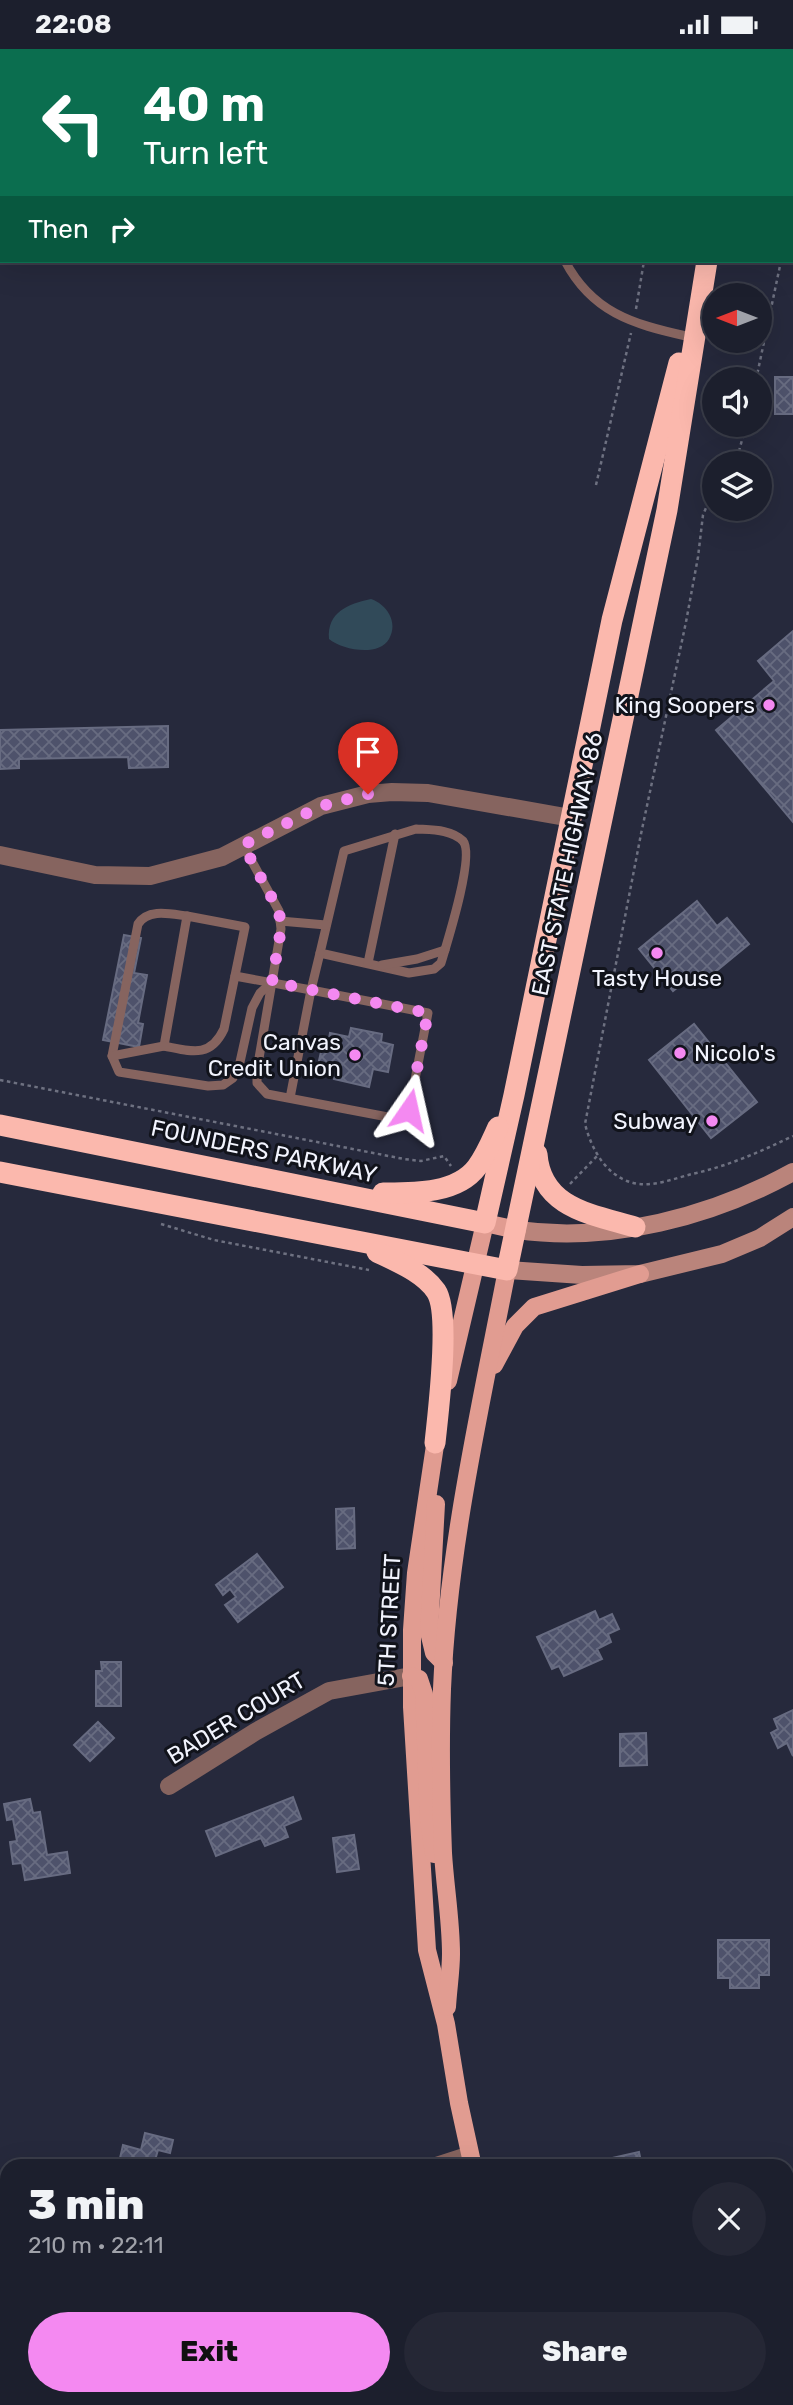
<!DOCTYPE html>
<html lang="en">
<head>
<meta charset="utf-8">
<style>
	body { margin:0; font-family:Rubik,sans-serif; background:#252735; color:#f1f3f6; height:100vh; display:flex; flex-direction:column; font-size:26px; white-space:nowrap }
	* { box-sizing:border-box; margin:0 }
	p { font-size:23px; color:#a0a2aa }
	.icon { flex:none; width:38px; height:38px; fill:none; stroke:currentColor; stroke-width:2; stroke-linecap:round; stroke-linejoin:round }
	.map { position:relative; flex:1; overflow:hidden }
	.sheet { position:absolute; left:0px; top:2110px; width:794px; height:247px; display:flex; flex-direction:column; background:#1c1f2d; border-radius:21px 21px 0 0; box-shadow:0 7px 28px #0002,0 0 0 2px #3a3d49 }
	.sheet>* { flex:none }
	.banner { position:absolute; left:0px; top:0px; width:794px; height:214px; box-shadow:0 7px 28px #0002,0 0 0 2px #3a3d49; background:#0b6e4f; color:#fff; overflow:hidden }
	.needle { width:46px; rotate:270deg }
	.buttons { position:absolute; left:702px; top:234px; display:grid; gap:14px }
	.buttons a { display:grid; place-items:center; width:70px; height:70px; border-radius:50%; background:#1c1f2d; box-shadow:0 7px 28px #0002,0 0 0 2px #3a3d49; font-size:35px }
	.pin { position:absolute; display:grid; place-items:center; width:60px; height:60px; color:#fff; margin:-72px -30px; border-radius:50% 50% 50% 0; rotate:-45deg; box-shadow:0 0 7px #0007 }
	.pin .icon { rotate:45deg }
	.me { position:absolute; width:77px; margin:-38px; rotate:11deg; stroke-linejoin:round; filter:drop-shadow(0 0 5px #0008) }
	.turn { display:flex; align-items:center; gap:24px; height:147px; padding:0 28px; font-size:32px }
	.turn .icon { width:91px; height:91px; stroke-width:2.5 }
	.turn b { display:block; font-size:49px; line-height:60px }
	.then { display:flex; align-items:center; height:66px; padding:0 28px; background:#0003; gap:14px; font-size:26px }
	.round { display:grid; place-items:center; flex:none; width:74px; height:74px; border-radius:37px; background:#252735 }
	.head { display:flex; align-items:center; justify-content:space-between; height:119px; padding:0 28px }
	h1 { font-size:42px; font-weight:800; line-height:52px }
	.cta { display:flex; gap:14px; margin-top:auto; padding:14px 28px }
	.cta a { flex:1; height:80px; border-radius:42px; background:#f489f1; color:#111; font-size:28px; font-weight:800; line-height:80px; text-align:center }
	.cta a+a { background:#252735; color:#f1f3f6 }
	.status { display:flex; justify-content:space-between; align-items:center; height:49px; padding:0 35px; background:#1c1f2d; direction:ltr }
	.status svg { height:19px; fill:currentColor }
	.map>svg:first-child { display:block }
	.water { fill:#314a59 }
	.building { fill:url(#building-cross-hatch); stroke:#676b81; stroke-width:2 }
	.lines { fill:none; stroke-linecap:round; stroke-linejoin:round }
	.path { stroke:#6e7181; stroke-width:2.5; stroke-dasharray:3.5 3.5; stroke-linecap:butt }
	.lane { stroke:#86645f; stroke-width:9 }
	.street { stroke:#86645f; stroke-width:18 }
	.secondary { stroke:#ba847b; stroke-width:18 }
	.primary { stroke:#e19c91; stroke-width:18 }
	.highway { stroke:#fbb8ad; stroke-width:21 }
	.route { stroke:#f489f1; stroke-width:12; stroke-dasharray:0 21.6 }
	.poi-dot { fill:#f489f1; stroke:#11131b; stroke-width:2.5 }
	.labels { text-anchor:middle; stroke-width:6; stroke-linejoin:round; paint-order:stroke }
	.poi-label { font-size:23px; fill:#f2f4fe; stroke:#11131b; text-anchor:end }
	.street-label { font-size:23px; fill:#f2f4fe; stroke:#11131b }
</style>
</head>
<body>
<div class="status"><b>22:08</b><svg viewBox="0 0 49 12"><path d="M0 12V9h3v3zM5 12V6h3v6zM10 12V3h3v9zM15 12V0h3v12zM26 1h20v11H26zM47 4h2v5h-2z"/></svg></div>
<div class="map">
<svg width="793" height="2356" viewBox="0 0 793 2356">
	<defs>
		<pattern id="building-cross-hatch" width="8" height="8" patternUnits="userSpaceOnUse" patternTransform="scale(1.75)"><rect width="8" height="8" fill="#4e526b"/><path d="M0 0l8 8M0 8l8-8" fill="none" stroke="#686c81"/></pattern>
	</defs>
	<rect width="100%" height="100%" fill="#26293c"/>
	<!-- water -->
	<path class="water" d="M371,550c15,5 28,23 18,40 -10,18 -47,11 -60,0 -2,-27 19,-35 42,-40z"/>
	<!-- building -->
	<g class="building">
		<rect x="775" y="328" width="18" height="37"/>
		<polygon points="793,582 793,773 716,681 774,632 758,612"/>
		<polygon points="168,677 168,718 129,719 128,708 19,710 19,719 0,720 0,681"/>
		<polygon points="697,852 717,877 727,869 749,895 698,937 690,928 673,942 639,900"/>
		<polygon points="124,886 141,889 134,924 147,926 138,974 143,975 139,998 103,991"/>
		<polygon points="694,975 757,1053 711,1089 649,1011"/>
		<polygon points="351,979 382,985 381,993 393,996 388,1023 373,1020 369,1038 334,1030 336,1020 318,1016 323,994 328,995 330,984 349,988"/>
		<polygon points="354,1459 355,1499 337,1500 336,1460"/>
		<polygon points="257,1505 283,1538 238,1573 225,1556 236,1548 230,1540 223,1546 216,1536"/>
		<polygon points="595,1562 599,1571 612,1565 619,1580 608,1585 611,1593 597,1600 602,1610 564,1627 559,1617 552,1620 537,1588"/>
		<polygon points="101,1613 121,1613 121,1657 96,1657 96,1622 102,1622"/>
		<polygon points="793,1661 793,1707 787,1694 778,1699 771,1684 778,1680 774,1670"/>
		<polygon points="98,1673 114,1689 90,1712 74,1696"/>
		<polygon points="646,1684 647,1716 620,1717 620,1685"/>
		<polygon points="293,1748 301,1770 284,1777 288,1788 265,1797 261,1789 216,1807 206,1782"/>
		<polygon points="30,1750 33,1764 40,1763 47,1806 67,1803 70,1824 25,1831 22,1814 13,1815 10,1793 17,1792 13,1770 7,1771 4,1755"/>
		<polygon points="354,1786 359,1820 337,1823 333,1789"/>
		<polygon points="718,1891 769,1891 769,1926 759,1926 759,1939 730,1939 730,1929 718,1929"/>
		<polygon points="145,2084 173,2091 170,2104 158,2101 153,2118 118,2118 123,2096 141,2101"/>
		<polygon points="639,2103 642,2118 558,2118 557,2115 576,2111 577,2117"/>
	</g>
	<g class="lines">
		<!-- path -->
		<g class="path">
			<polyline points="678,2 679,0"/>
			<polyline points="793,156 793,155"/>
			<polyline points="636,260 644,212"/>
			<polyline points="756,331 781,212"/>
			<polyline points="733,415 738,406 746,376"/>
			<polyline points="596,436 631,284"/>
			<path d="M714,440l-11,26 -5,42 -12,65 -45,212 -56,290c7,27 23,56 54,60 17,2 37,-6 53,-10 36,-8 68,-22 101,-38"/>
			<polyline points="0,1031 404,1110 421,1112 444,1107 451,1117"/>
			<polyline points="570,1135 597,1107"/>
			<polyline points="161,1175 214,1191 369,1221"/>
		</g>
		<!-- lane -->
		<g class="lane">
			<path d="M565,212c27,51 67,63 121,75"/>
			<path d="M416,780c15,1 35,0 47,12 12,14 -16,102 -22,122l-7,6 -25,4 -89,-20 24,-102z"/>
			<polyline points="243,796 279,862 281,880 257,1021 257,1034 267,1045 393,1069 403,1067 409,1061 428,964 311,941 290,1049"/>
			<path d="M187,867c-16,-2 -39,-8 -49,8l-26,132 7,16 89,14 15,-1 10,-7 7,-16 12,-54 8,-15 12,-11"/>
			<path d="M187,867l58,11 -21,102c-14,30 -34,22 -60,17z"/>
			<polyline points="280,872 326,876"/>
			<polyline points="368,914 395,785"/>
			<polyline points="382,916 417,910 445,901"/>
			<polyline points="235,927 311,941 320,904"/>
			<polyline points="112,1007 164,997"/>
			<polyline points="788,2157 793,2164"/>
			<polyline points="788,2229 793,2236"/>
			<polyline points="683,2356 683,2350"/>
		</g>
		<!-- street -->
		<g class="street">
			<polyline points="144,0 147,2"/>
			<polyline points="542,2 543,0"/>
			<polyline points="0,806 95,826 150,827 222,808 321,757 368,745 392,743 428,744 571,769"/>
			<polyline points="169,1737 255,1683 329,1642 411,1627"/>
			<polyline points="433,2118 470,2106"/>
			<polyline points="347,2350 351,2356"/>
		</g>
		<!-- secondary -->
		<g class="secondary">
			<path d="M517,1181c94,13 194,-13 276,-58"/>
			<polyline points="507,1221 582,1226 640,1225 722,1205 760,1189 793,1168"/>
		</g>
		<!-- primary -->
		<g class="primary">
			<polyline points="494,1316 515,1277 534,1258 640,1225"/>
			<polyline points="448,1332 485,1174 517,1181"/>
			<polyline points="437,1383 416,1524 412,1581 412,1658 427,1901 446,1975 459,2054 473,2118"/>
			<polyline points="436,1455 429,1583 434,1604 444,1614"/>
			<polyline points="411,1627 419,1630 424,1645 429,1771 434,1805"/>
			<path d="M447,1958c1,-18 4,-36 4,-53 0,-34 -6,-67 -8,-101 -2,-54 -3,-110 -1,-164 6,-141 38,-280 65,-419"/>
			<polyline points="561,2350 564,2356"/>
		</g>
		<!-- highway -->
		<g class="highway">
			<polyline points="751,2 752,0"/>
			<polyline points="0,1076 485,1174 514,1046 612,571 679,314"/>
			<path d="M537,1105c4,54 54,60 98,73"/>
			<polyline points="0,1123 507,1221 667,461 707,212"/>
			<path d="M383,1144c30,0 74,1 94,-26 9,-12 15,-27 21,-40"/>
			<path d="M377,1203c20,10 46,20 59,39 15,22 2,122 -1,152"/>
		</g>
	</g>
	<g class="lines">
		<!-- route -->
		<polyline class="route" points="368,745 321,757 243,796 279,862 281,880 272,933 428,964 409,1061"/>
	</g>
	<!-- markers -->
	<g class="poi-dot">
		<circle cx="769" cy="656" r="7"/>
		<circle cx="657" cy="904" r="7"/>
		<circle cx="680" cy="1004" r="7"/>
		<circle cx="355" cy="1006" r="7"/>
		<circle cx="712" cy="1072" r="7"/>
	</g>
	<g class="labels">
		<!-- poi labels -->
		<g class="poi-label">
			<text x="755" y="664">King Soopers</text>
			<text x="657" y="937" text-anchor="middle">Tasty House</text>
			<text x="341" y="1001">Canvas<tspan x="341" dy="26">Credit Union</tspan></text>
			<text x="694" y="1012" text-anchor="start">Nicolo's</text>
			<text x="698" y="1080">Subway</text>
		</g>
		<!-- street labels -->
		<g class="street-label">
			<text transform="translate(567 815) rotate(-78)" y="8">EAST STATE HIGHWAY 86</text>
			<text transform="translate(264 1102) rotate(12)" y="8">FOUNDERS PARKWAY</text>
			<text transform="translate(389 1571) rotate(-87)" y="8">5TH STREET</text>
			<text transform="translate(236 1669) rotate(-31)" y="8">BADER COURT</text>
		</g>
	</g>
</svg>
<div class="buttons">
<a><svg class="needle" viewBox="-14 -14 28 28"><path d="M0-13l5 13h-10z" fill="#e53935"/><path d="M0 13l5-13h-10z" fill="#a0a2aa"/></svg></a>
<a><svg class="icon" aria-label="sound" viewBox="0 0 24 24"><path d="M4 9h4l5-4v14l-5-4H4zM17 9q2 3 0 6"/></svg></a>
<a><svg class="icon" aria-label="layers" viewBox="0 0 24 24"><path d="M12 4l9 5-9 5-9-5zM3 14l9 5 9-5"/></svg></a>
</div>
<div class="pin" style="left:368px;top:745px;background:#d93025"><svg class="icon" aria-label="arrive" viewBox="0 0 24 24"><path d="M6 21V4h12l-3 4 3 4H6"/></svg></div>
<svg class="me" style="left:409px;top:1061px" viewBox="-20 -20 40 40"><path d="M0-17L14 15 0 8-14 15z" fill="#f489f1" stroke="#fff" stroke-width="4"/></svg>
<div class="banner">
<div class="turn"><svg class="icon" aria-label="left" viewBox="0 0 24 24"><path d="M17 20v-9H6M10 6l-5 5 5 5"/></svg><div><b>40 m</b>Turn left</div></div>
<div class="then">Then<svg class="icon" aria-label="right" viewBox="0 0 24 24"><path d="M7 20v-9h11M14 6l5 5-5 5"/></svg></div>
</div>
<section class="sheet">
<div class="head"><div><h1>3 min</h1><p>210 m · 22:11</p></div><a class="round"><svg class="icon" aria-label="close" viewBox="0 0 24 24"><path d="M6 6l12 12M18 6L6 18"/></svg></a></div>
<div class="cta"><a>Exit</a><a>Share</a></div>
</section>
</div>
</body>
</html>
